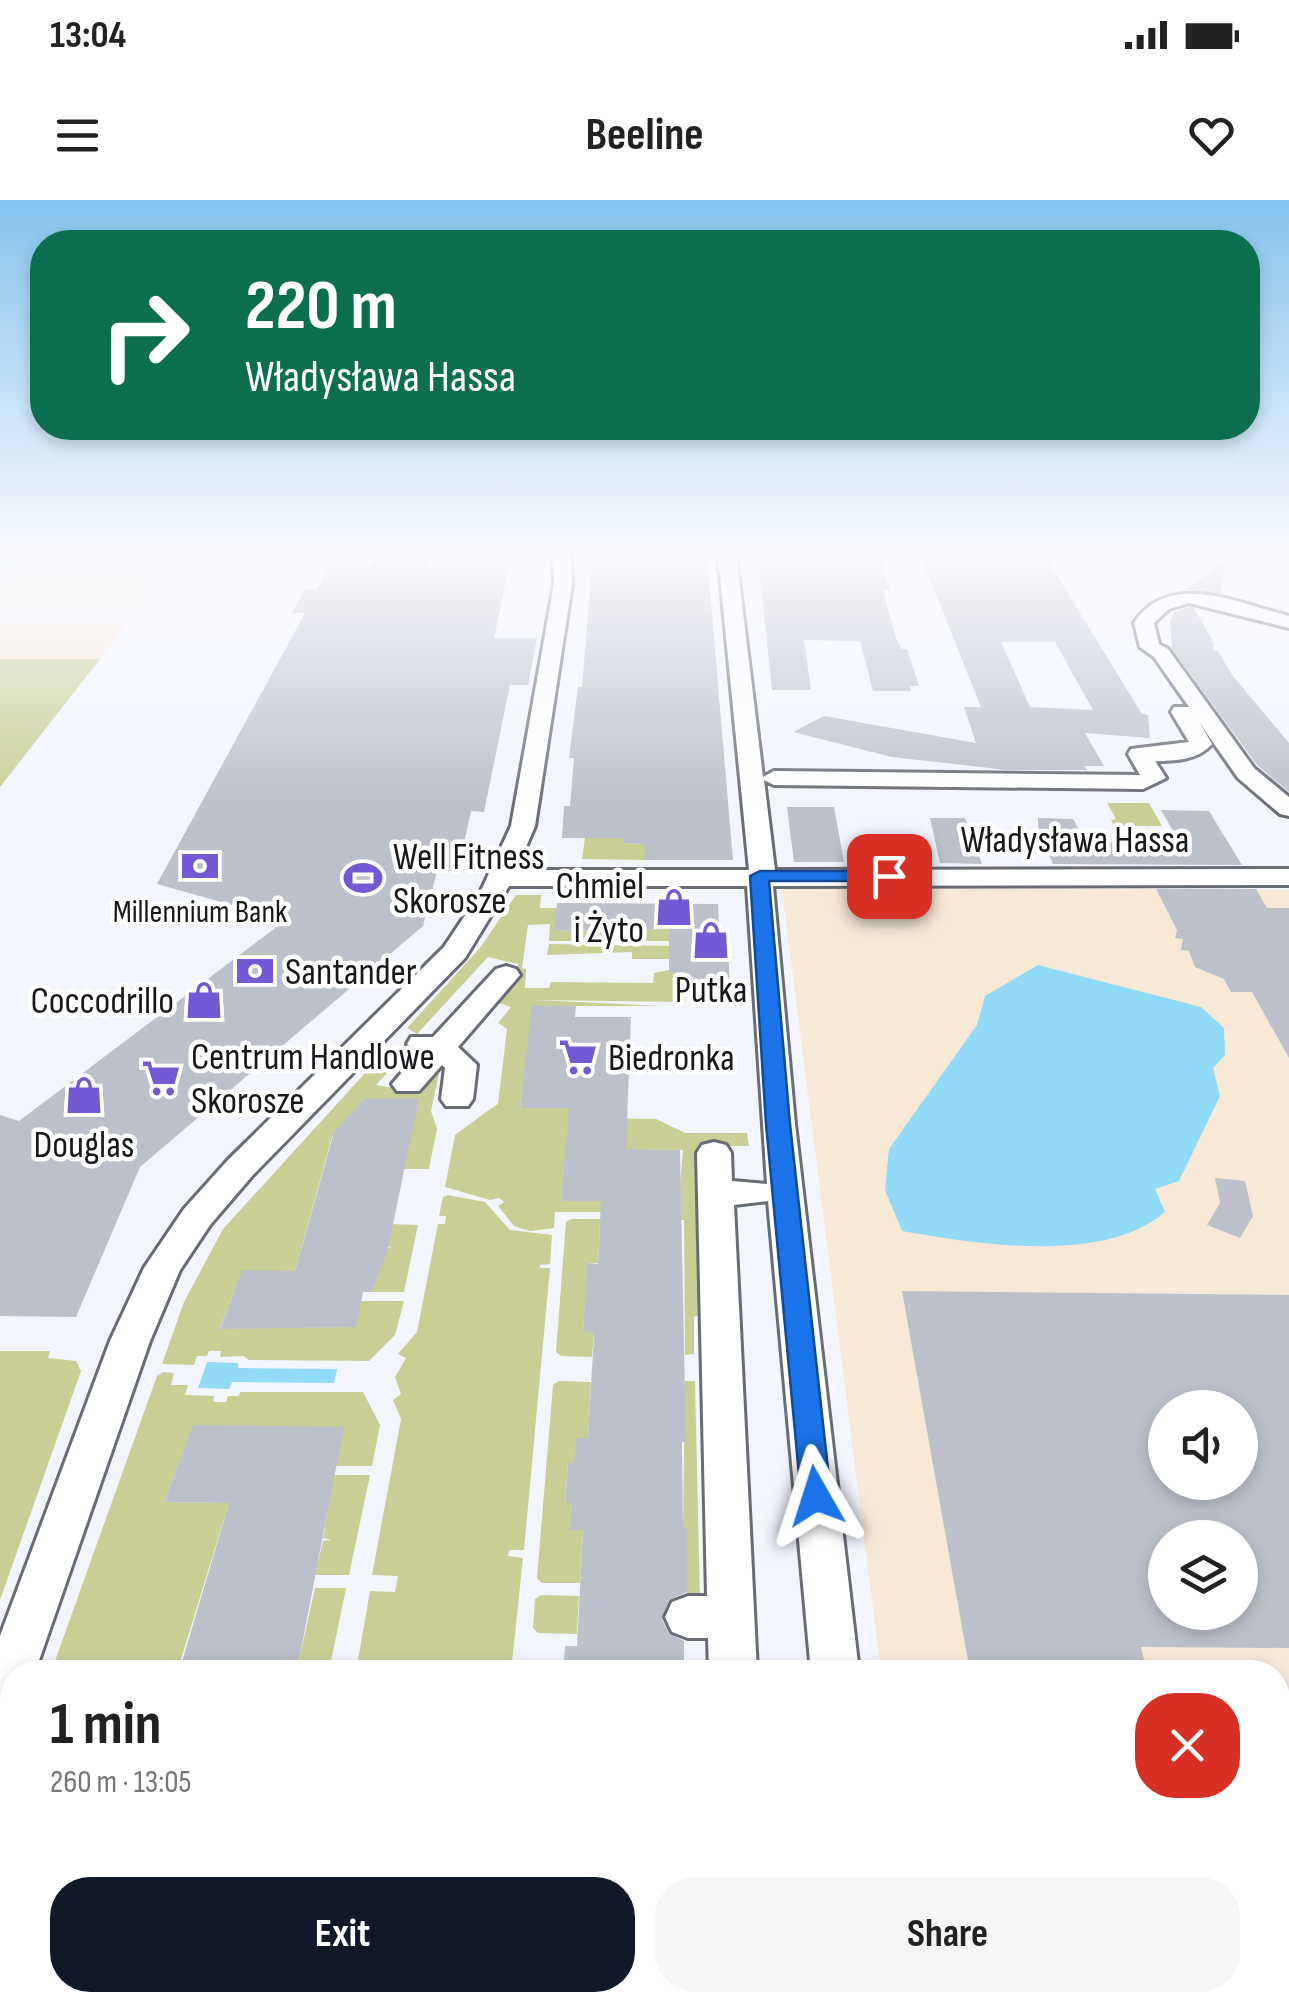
<!DOCTYPE html>
<html lang="en">
<head>
<meta charset="utf-8">
<style>
	body { margin:0; font-family:"Sofia Sans Condensed",sans-serif; background:#f6f6f6; color:#222; height:100vh; display:flex; flex-direction:column; font-size:38px; white-space:nowrap }
	* { box-sizing:border-box; margin:0 }
	p { font-size:32px; color:#767676 }
	.icon { flex:none; width:55px; height:55px; fill:none; stroke:currentColor; stroke-width:2; stroke-linecap:round; stroke-linejoin:round }
	.map { position:relative; flex:1; overflow:hidden }
	.sheet { position:absolute; left:0px; top:1460px; width:1290px; height:352px; display:flex; flex-direction:column; background:#fff; border-radius:40px 40px 0 0; box-shadow:0 5px 15px #0003 }
	.sheet>* { flex:none }
	.top-card { position:absolute; left:30px; top:30px; width:1230px; height:210px; border-radius:40px; box-shadow:0 5px 15px #0003; background:#0b6e4f; color:#fff; overflow:hidden }
	.controls { position:absolute; left:1148px; top:1190px; display:grid; gap:20px }
	.controls a { display:grid; place-items:center; width:110px; height:110px; border-radius:50%; background:#fff; box-shadow:0 5px 15px #0003; font-size:50px }
	.pin { position:absolute; display:grid; place-items:center; width:85px; height:85px; color:#fff; margin:-42px; border-radius:20px; box-shadow:0 5px 15px #0006 }
	.me { position:absolute; width:110px; margin:-55px; rotate:354deg; stroke-linejoin:round; filter:drop-shadow(0 0 8px #0008) }
	.turn { display:flex; align-items:center; gap:35px; height:210px; padding:0 50px; font-size:45px }
	.turn .icon { width:130px; height:130px; stroke-width:2.5 }
	.turn b { display:block; font-size:70px; line-height:85px }
	.round { display:grid; place-items:center; flex:none; width:105px; height:105px; border-radius:40px; background:#f6f6f6 }
	.overview { display:flex; align-items:center; justify-content:space-between; height:170px; padding:0 50px }
	h1 { font-size:60px; font-weight:700; line-height:75px }
	.primary-button { display:flex; gap:20px; margin-top:auto; padding:20px 50px }
	.primary-button a { flex:1; height:115px; border-radius:40px; background:#111827; color:#fff; font-size:40px; font-weight:700; line-height:115px; text-align:center }
	.primary-button a+a { background:#f6f6f6; color:#222 }
	.status { display:flex; justify-content:space-between; align-items:center; height:70px; padding:0 50px; background:#fff; direction:ltr }
	.status svg { height:28px; fill:currentColor }
	header { display:flex; justify-content:space-between; align-items:center; height:130px; padding:0 50px; background:#fff; font-size:45px; font-weight:700 }
	.map>svg:first-child { display:block }
	.industrial { fill:#f8e9d6; fill-rule:evenodd }
	.green { fill:#c9ce95 }
	.water { fill:#91daf8 }
	.building { fill:#bcc0ca; fill-rule:evenodd }
	.lines { fill:none; stroke-linecap:round; stroke-linejoin:round }
	.minor-casing { stroke:#686c75; stroke-width:6 }
	.major-casing { stroke:#d5d5d6; stroke-width:5 }
	.minor { fill:#fff; fill-rule:evenodd }
	.major { fill:#bee9fb; fill-rule:evenodd }
	.route { fill:#1a73e8; stroke:#114b97; stroke-width:2.5 }
	.labels { text-anchor:middle; stroke-width:9; stroke-linejoin:round; paint-order:stroke }
	.far-poi-label { font-size:32px; fill:#17181c; stroke:#fff }
	.street-label { font-size:38px; fill:#17181c; stroke:#fff }
	.poi-label { font-size:38px; fill:#17181c; stroke:#fff; text-anchor:start }
</style>
</head>
<body>
<div class="status"><b>13:04</b><svg viewBox="0 0 49 12"><path d="M0 12V9h3v3zM5 12V6h3v6zM10 12V3h3v9zM15 12V0h3v12zM26 1h20v11H26zM47 4h2v5h-2z"/></svg></div>
<header><svg class="icon" aria-label="menu" viewBox="0 0 24 24"><path d="M4 6h16M4 12h16M4 18h16"/></svg>Beeline<svg class="icon" aria-label="heart" viewBox="0 0 24 24"><path d="M12 20l-8-8c-3-5 5-10 8-4 3-6 11-1 8 4z"/></svg></header>
<div class="map">
<svg width="1289" height="1811" viewBox="0 0 1289 1811">
	<rect width="100%" height="100%" fill="#f2f5fe"/>
	<!-- industrial -->
	<g class="industrial">
		<polygon points="80,355 176,355 138,405 130,408 0,409 0,381"/>
		<polygon points="1074,355 1289,355 1289,381 1185,358 1155,374"/>
		<polygon points="128,423 100,459 0,459 0,424"/>
		<path d="M790,687l499,3v1121h-365l-1,-11h355v-328h-397l-99,-782zM1165,1208h75v74h-75zM1165,1338h75v74h-75z"/>
	</g>
	<!-- green -->
	<g class="green">
		<polygon points="0,459 100,459 0,587"/>
		<polygon points="1107,603 1149,603 1162,626 1114,626 1111,620 1116,619"/>
		<polygon points="617,636 624,636 625,643 645,644 645,660 582,659 585,638"/>
		<path d="M516,695h25l-1,13h17l-2,23 114,-2v12h-120l1,-17 -22,1 -6,43 4,1 -1,19h24l2,-6 102,1 1,-10 15,-3 6,3v24h10v5l-150,-2 128,6h-130l-13,101 81,1v10l55,1 29,14h62l2,13h-46l1,166 -10,5v37l-9,1 -1,-135h-7l6,-70 -117,-1 -5,51 40,1v11h-46l-1,16 -24,3 -16,-5 -16,-20 6,-4 -5,-4 -9,2 -45,-13 10,-52c16,-11 29,-23 43,-31l9,-75 -9,-6 13,-16 -18,-6 23,-26 2,-11 -30,-7 -71,77 -10,-6 73,-80z"/>
		<polygon points="549,744 674,746 674,759 632,759 632,752 547,755"/>
		<polygon points="393,857 400,859 376,885 418,892 432,871 439,874 431,911 437,929 429,969 404,969 418,900 364,899 332,937 295,1071 242,1071 220,1128 355,1127 361,1101 404,1101 395,1135 369,1161 249,1160 243,1156 220,1157 221,1151 209,1151 207,1156 197,1156 194,1165 162,1164 184,1102 223,1029 377,860"/>
		<polygon points="448,995 485,1002 510,1030 552,1035 550,1064 540,1065 540,1068 550,1068 524,1350 509,1350 508,1356 523,1358 511,1472 373,1472 374,1460 358,1460 370,1391 395,1392 398,1376 372,1375 401,1219 393,1200 401,1194 395,1177 406,1158 398,1154 417,1132 438,1024 445,1024 446,1016 439,1016 443,997"/>
		<polygon points="571,1019 600,1019 598,1063 588,1063 583,1131 594,1133 592,1157 561,1156 556,1152 566,1022"/>
		<polygon points="392,1024 418,1025 404,1092 372,1092 387,1048 392,1047 387,1046"/>
		<polygon points="0,1151 50,1151 48,1158 76,1161 81,1171 0,1400"/>
		<polygon points="163,1172 174,1173 171,1185 188,1185 185,1195 214,1196 213,1202 226,1202 228,1196 239,1196 240,1192 363,1192 380,1225 372,1266 335,1266 250,1226 193,1226 164,1302 229,1303 177,1472 51,1472 157,1176"/>
		<polygon points="559,1181 591,1182 588,1239 574,1263 568,1263 565,1302 572,1303 571,1329 583,1330 580,1383 542,1383 537,1378 553,1185"/>
		<polygon points="685,1181 695,1181 700,1401 687,1397 687,1329 683,1329"/>
		<polygon points="334,1275 370,1275 349,1375 315,1375 323,1341 332,1340 323,1338"/>
		<polygon points="315,1388 346,1388 331,1461 299,1460"/>
		<polygon points="541,1395 579,1396 577,1434 538,1433 533,1428 535,1399"/>
		<polygon points="12,1579 12,1725 0,1725 0,1614"/>
	</g>
	<!-- water -->
	<g class="water">
		<path d="M1038,765l163,42 23,21 1,27 -12,13 7,28 -41,85 -24,8 10,23c-61,53 -189,32 -263,19l-17,-41 4,-41 88,-124 8,-29z"/>
		<polygon points="207,1162 238,1163 238,1168 337,1169 334,1183 232,1182 229,1189 198,1188"/>
	</g>
	<!-- building -->
	<g class="building">
		<polygon points="376,355 433,355 428,368 509,367 494,438 537,438 528,485 510,485 484,612 471,611 458,671 437,671 423,726 140,967 76,1117 0,1116 0,915 19,921 286,720 157,684 305,413 292,413 305,389 317,389 329,367 370,367"/>
		<polygon points="880,355 890,390 883,390 896,438 902,449 907,449 919,486 910,486 911,491 873,491 860,441 804,440 811,490 772,490 758,357"/>
		<path d="M920,355l125,1 97,158 6,1 2,23 -65,-5 19,33h-20l3,4h-80l-115,-13 -99,-25 31,-16 152,27 -12,-36h17zM1001,442h54l38,68 -63,-3z"/>
		<polygon points="593,356 707,356 733,660 645,660 645,644 624,643 624,638 562,638 564,606 570,606 574,558 569,558 578,487 582,487"/>
		<polygon points="1225,361 1221,394 1186,390"/>
		<polygon points="1189,407 1194,408 1214,444 1213,451 1218,451 1232,475 1289,543 1289,592 1257,565 1172,449 1170,422 1174,412"/>
		<polygon points="787,607 834,607 844,662 794,662"/>
		<polygon points="1161,610 1209,611 1242,665 1053,664 1038,626 1038,618 1073,619 1086,642 1180,643"/>
		<polygon points="930,618 965,618 982,664 940,663"/>
		<polygon points="1156,689 1256,689 1267,708 1289,708 1289,858 1252,792 1231,792 1224,779 1195,767 1189,751 1181,750 1183,739 1175,738 1177,730"/>
		<polygon points="557,703 718,704 720,746 728,748 730,788 675,788 675,773 669,773 669,729 554,731"/>
		<polygon points="532,805 576,806 575,817 631,817 626,949 680,950 686,1242 682,1242 683,1329 687,1328 687,1392 669,1400 662,1419 669,1434 684,1441 684,1469 680,1472 563,1472 565,1446 577,1446 583,1330 570,1330 572,1303 565,1303 568,1263 574,1263 576,1238 588,1238 594,1133 583,1132 587,1063 598,1064 601,1001 561,1001 569,908 520,908"/>
		<polygon points="364,899 419,899 388,1048 372,1092 363,1092 356,1127 220,1129 242,1070 295,1071 334,932"/>
		<polygon points="1215,978 1245,981 1253,1016 1240,1038 1207,1025 1220,1003"/>
		<path d="M902,1091l387,4v353l-148,-1 4,17h-19l3,8h-159zM1165,1208h75v74h-75zM1165,1338h75v74h-75z"/>
		<polygon points="193,1225 344,1227 299,1460 290,1460 287,1472 179,1472 229,1303 164,1302"/>
	</g>
	<g class="lines">
		<!-- minor casing -->
		<g class="minor-casing">
			<g id="minor">
				<path d="M553,355h18l1,29 -37,242 -19,44h233l-31,-315h18l27,222 11,-6 366,4 -12,-21 3,-5 58,-7 -18,-30 3,-5h15l-35,-50 -14,-10 -6,-24c35,-54 106,-19 155,-7v12l-100,-25 -20,6 -15,14 5,21 9,5 86,119 35,29v19l-9,-2 -42,-36 -39,-56 13,22c-14,16 -37,17 -57,17l11,17 -23,11 -369,-4 -10,-5 11,90 514,-1v16l-516,1 22,238 64,548h-48l-43,-471 -34,4 23,467h-48l-1,-34h-20l-16,-6 -7,-15 7,-15 16,-6h19l-10,-443 5,-8 12,-3 12,3 5,8 1,28 35,3 -20,-298h-238l-44,72 -213,218 -42,49 -30,45 -30,71 -115,331h-23v48l-12,5v-89l110,-295 34,-73 40,-59 44,-49 216,-213 36,-54 31,-67 43,-242z"/>
				<polygon points="506,766 516,769 520,775 458,847 477,865 473,899 468,906 446,906 441,899 445,868 442,865 419,891 397,891 392,884 419,853 407,844 411,837 433,837 496,769"/>
				<polygon points="844,1800 902,1800 903,1811 845,1811"/>
			</g>
		</g>
		<!-- major casing -->
		<g class="major-casing">
			<polygon id="major" points="0,355 27,355 0,366"/>
		</g>
		<!-- minor -->
		<use href="#minor" class="minor"/>
		<!-- major -->
		<use href="#major" class="major"/>
	</g>
	<!-- sky -->
	<linearGradient id="sky" x2="0" y2="1"><stop stop-color="#85c3ee"/><stop offset="0.58" stop-color="#f9faff"/><stop offset="1" stop-color="#f9faff" stop-opacity="0"/></linearGradient>
	<rect width="1289" height="608" fill="url(#sky)"/>
	<!-- route -->
	<polygon class="route" points="760,671 889,671 898,676 889,681 769,681 790,924 831,1296 827,1304 816,1308 805,1304 801,1296 766,924 750,676"/>
	<!-- icons -->
	<defs>
		<g id="bank-bare" transform="scale(3)"><path d="M-6-4H6V4H-6ZM0-2.3a2.3 2.3 0 1 0 0 4.6a2.3 2.3 0 1 0 0-4.6Z" fill="#7359d3" stroke="#fff" stroke-width="2.5" paint-order="stroke"/></g>
		<g id="stadium-bare" transform="scale(3)"><path d="M0-5a6.5 5 0 1 0 0 10a6.5 5 0 1 0 0-10ZM-3.5-1.8h7v3.6h-7Z" fill="#7359d3" stroke="#fff" stroke-width="2.5" paint-order="stroke"/></g>
		<g id="shop-bare" transform="scale(3)"><path d="M-5-2.5h2.3a2.7 3.5 0 0 1 5.4 0H5L5.5 6h-11ZM-1.5-2.5h3a1.5 2.3 0 0 0-3 0Z" fill="#7359d3" stroke="#fff" stroke-width="2.5" paint-order="stroke"/></g>
		<g id="supermarket-bare" transform="scale(3)"><path d="M-6-5.5h2.5l.6 2H6L4.5 2H-2.5L-4.4-4H-6ZM-1.5 3.2a1.3 1.3 0 1 0 .1 0ZM3 3.2a1.3 1.3 0 1 0 .1 0Z" fill="#7359d3" stroke="#fff" stroke-width="2.5" paint-order="stroke"/></g>
	</defs>
	<g fill-rule="evenodd">
		<use href="#bank-bare" x="200" y="666"/>
		<use href="#stadium-bare" x="363" y="678"/>
		<use href="#shop-bare" x="674" y="707"/>
		<use href="#shop-bare" x="711" y="740"/>
		<use href="#bank-bare" x="255" y="771"/>
		<use href="#shop-bare" x="204" y="800"/>
		<use href="#supermarket-bare" x="578" y="857"/>
		<use href="#supermarket-bare" x="161" y="878"/>
		<use href="#shop-bare" x="84" y="895"/>
	</g>
	<g class="labels">
		<!-- far-poi labels -->
		<g class="far-poi-label">
			<text x="200" y="722">Millennium Bank</text>
		</g>
		<!-- street labels -->
		<g class="street-label">
			<text x="1075" y="652">Władysława Hassa</text>
		</g>
		<!-- poi labels -->
		<g class="poi-label">
			<text x="393" y="669">Well Fitness<tspan x="393" dy="44">Skorosze</tspan></text>
			<text x="644" y="698" text-anchor="end">Chmiel<tspan x="644" dy="44">i Żyto</tspan></text>
			<text x="285" y="784">Santander</text>
			<text x="711" y="802" text-anchor="middle">Putka</text>
			<text x="174" y="813" text-anchor="end">Coccodrillo</text>
			<text x="191" y="869">Centrum Handlowe<tspan x="191" dy="44">Skorosze</tspan></text>
			<text x="608" y="870">Biedronka</text>
			<text x="84" y="957" text-anchor="middle">Douglas</text>
		</g>
	</g>
</svg>
<div class="controls">
<a><svg class="icon" aria-label="sound" viewBox="0 0 24 24"><path d="M4 9h4l5-4v14l-5-4H4zM17 9q2 3 0 6"/></svg></a>
<a><svg class="icon" aria-label="layers" viewBox="0 0 24 24"><path d="M12 4l9 5-9 5-9-5zM3 14l9 5 9-5"/></svg></a>
</div>
<div class="pin" style="left:889px;top:676px;background:#d93025"><svg class="icon" aria-label="arrive" viewBox="0 0 24 24"><path d="M6 21V4h12l-3 4 3 4H6"/></svg></div>
<svg class="me" style="left:816px;top:1296px" viewBox="-20 -20 40 40"><path d="M0-17L14 15 0 8-14 15z" fill="#1a73e8" stroke="#fff" stroke-width="4"/></svg>
<div class="top-card">
<div class="turn"><svg class="icon" aria-label="right" viewBox="0 0 24 24"><path d="M7 20v-9h11M14 6l5 5-5 5"/></svg><div><b>220 m</b>Władysława Hassa</div></div>
</div>
<section class="sheet">
<div class="overview"><div><h1>1 min</h1><p>260 m · 13:05</p></div><a class="round" style="background:#d93025;color:#fff"><svg class="icon" aria-label="close" viewBox="0 0 24 24"><path d="M6 6l12 12M18 6L6 18"/></svg></a></div>
<div class="primary-button"><a>Exit</a><a>Share</a></div>
</section>
</div>
</body>
</html>
